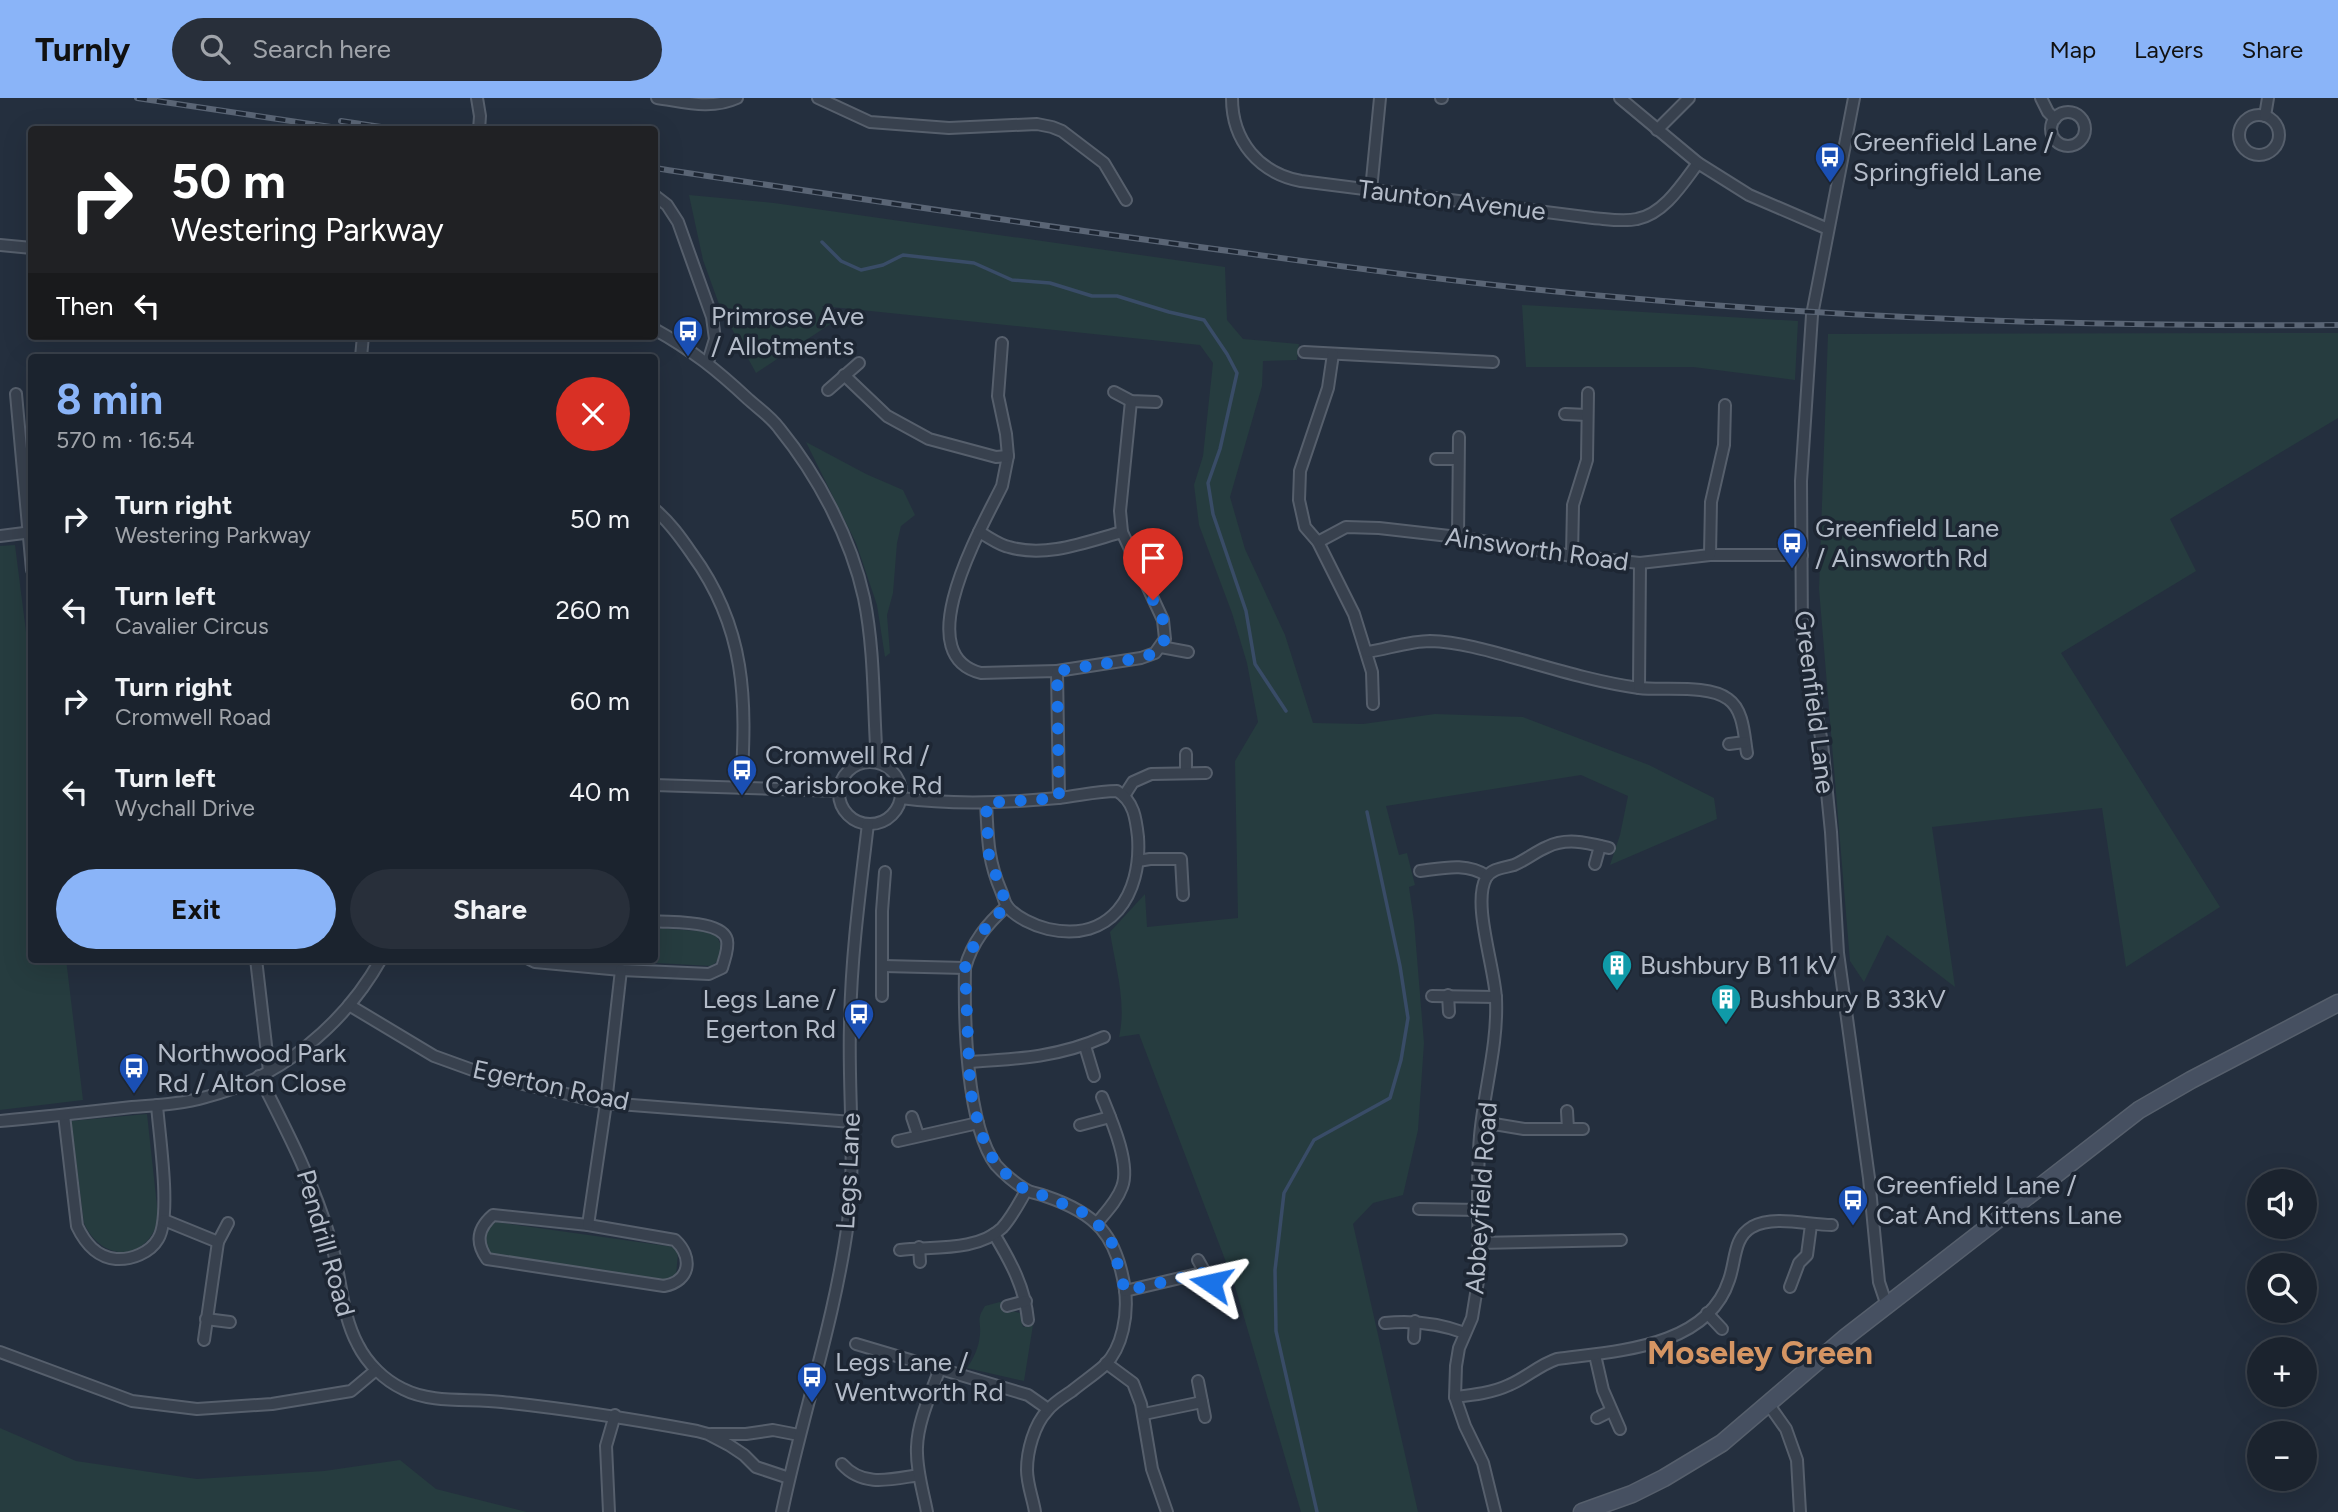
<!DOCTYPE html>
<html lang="en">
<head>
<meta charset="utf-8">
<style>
	body { margin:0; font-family:Figtree,sans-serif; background:#282f3a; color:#f1f3f6; height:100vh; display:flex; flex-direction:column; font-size:26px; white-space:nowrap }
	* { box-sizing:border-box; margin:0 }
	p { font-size:23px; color:#a0a4aa }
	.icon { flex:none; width:38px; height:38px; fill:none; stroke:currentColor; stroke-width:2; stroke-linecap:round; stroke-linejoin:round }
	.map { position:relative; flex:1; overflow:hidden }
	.details { position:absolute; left:28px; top:256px; width:630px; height:609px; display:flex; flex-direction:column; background:#1b232e; border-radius:7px; box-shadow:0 7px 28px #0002,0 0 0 2px #39404a }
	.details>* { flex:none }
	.top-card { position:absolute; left:28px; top:28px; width:630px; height:214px; border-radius:7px; box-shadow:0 7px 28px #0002,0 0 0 2px #39404a; background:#202124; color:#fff; overflow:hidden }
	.controls { position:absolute; left:2247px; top:1071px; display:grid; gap:14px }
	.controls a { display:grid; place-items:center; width:70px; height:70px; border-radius:50%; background:#1b232e; box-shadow:0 7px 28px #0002,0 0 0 2px #39404a; font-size:35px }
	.pin { position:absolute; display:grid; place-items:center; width:60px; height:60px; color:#fff; margin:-72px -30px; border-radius:50% 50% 50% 0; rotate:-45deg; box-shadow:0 0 7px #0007 }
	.pin .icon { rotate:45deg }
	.me { position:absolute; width:77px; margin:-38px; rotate:281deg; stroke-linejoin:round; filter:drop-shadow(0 0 5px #0008) }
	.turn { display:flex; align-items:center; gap:24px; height:147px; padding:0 28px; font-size:32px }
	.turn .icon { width:91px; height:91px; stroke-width:2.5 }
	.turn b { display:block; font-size:49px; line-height:60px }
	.then { display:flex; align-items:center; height:66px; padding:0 28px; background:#0003; gap:14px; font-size:26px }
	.round { display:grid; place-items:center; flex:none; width:74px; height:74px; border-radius:37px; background:#282f3a }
	.summary { display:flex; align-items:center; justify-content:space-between; height:119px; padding:0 28px }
	h1 { font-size:42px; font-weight:700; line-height:52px; color:#8ab4f8 }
	.cta { display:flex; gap:14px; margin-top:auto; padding:14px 28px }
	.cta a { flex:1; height:80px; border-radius:42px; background:#8ab4f8; color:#111; font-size:28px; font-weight:700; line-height:80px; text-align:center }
	.cta a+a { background:#282f3a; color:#f1f3f6 }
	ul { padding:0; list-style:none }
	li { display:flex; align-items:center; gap:21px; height:91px; padding:0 28px }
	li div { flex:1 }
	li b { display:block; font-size:26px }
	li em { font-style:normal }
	header { display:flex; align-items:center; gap:42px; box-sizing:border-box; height:98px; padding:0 35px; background:#8ab4f8; color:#111 }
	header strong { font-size:33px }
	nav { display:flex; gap:38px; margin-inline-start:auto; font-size:24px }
	.search { width:490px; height:63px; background:#282f3a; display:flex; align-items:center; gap:18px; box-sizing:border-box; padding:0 24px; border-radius:38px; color:#a0a4aa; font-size:26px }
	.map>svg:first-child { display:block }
	.green { fill:#263c3f }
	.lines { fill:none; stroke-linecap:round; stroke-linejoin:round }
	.stream { stroke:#394c67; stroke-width:3.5 }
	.street-casing { stroke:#565f6c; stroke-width:14 }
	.secondary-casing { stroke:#565f6c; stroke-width:19 }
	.street { stroke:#38414e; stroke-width:10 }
	.secondary { stroke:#465061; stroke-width:16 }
	.rail-casing { stroke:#5a6575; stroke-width:6 }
	.rail { stroke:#1d2633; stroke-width:3.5; stroke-dasharray:10; stroke-linecap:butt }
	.route { stroke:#1a73e8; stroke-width:12; stroke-dasharray:0 21.6 }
	.labels { text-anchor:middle; stroke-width:7; stroke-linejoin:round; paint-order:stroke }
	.poi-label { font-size:26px; fill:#b4bcc9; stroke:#1d2633; text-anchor:start }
	.street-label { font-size:26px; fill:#b4bcc9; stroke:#1d2633 }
	.district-label { font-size:33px; font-weight:bold; fill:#d59563; stroke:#1d2633 }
</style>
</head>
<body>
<header>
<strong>Turnly</strong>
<div class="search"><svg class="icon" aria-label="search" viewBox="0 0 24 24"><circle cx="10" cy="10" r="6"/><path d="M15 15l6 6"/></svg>Search here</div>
<nav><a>Map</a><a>Layers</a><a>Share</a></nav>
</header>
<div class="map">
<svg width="2338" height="1414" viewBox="0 0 2338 1414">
	<rect width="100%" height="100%" fill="#242f3e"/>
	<!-- green -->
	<g class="green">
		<path d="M689,97l85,8 451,64 2,53 16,19 56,5 -2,16 -34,1 -1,25 -32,111 15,52 40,86 28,88 50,1 72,-10 88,3 126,48 65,33 3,21 -107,46 10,-30 8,-39 -47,-21 -195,31 13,49 8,-2 8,32 -6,2 5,34 10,122 -6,87 -15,65 -30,8 -20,21 65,288h-117l-67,-229 -95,-249 -20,3c8,-34 -4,-72 -9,-105l35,-38 2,33 91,-9 -3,-157 23,-39 -11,-59 -15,-50 -33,-88 -5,-40 9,-29 10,-93 -13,-18 -378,-39 10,17 -76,50 -36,-66 -17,-47z"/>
		<polygon points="1522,207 1798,223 1795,282 1693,269 1526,269"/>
		<polygon points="2338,235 2338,320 2170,421 2196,473 2061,555 2220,809 2126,869 2102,710 1932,729 1955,889 1887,837 1864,884 1850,863 1819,491 1828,236"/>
		<polygon points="806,344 866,376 903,392 915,417 901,428 897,445 893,495 887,517 890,555 885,559 877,507 856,445"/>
		<polygon points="15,447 32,581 32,861 66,861 83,1002 0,1012 0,448"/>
		<path d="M655,830l58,4c10,11 13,25 -2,34l-127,-7h70z"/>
		<path d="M147,1016l11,101c-1,5 -2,12 -4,16 -19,35 -57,23 -70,-8l-13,-102z"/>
		<path d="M496,1124l178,25 4,6 -2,23 -7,4 -176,-25 -7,-7c-1,-11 0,-19 10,-26z"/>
		<path d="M1007,1202l2,10 11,3 3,14 10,-2 -9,56 -57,-13c7,-10 12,-21 13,-34 1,-14 -4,-14 5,-28z"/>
		<polygon points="0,1330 76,1363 197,1381 324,1373 400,1362 436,1391 527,1414 0,1414"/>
	</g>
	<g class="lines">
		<!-- stream -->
		<g class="stream">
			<polyline points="822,144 841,163 861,172 883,167 903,157 974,165 1012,182 1050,185 1092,198 1117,198 1169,214 1204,222 1227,256 1237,275 1220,351 1208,385 1213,416 1246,513 1255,566 1286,613"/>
			<polyline points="1317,1414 1276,1233 1275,1172 1284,1095 1314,1042 1390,1000 1401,962 1408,920 1400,868 1367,714"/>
		</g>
		<!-- street casing -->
		<g class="street-casing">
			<g id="street">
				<polyline points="477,0 480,18 479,32"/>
				<path d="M657,0c28,4 54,12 80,0"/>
				<polyline points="818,0 870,24 949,30 1037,26 1052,29 1062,33 1104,65 1126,102"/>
				<path d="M1232,0c0,43 27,75 69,83l292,37c14,1 30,4 44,1 27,-5 46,-36 61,-56"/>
				<polyline points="1441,0 1442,0"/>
				<polyline points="1620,0 1698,65 1749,97 1828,131"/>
				<polyline points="1854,0 1812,217 1801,383 1802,535 1822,645 1831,734 1838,855 1869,1080 1879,1184 1887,1208"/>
				<polyline points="2041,0 2048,14 2055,21"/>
				<circle cx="2068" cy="31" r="17"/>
				<circle cx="2259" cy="37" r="20"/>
				<polyline points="2265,18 2268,0"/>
				<polyline points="1657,32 1689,0"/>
				<polyline points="1371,92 1380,0"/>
				<polyline points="654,97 667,107 678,124 712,219 715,241 708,264"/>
				<polyline points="0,147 32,150"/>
				<path d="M654,231c38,21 63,41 94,70 10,9 23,18 31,29 39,48 72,110 85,170 11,54 9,110 13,164"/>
				<path d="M1002,245l-4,53 8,38 2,22 -6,30c-19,39 -95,169 -21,187l76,-2 2,127"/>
				<polyline points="1304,254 1493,264"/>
				<polyline points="1333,256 1328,290 1300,373 1299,402 1305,429 1318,444 1354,516 1372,574 1373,606"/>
				<polyline points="361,259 363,238"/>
				<polyline points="844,277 887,318 929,341 996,359 1008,358"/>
				<polyline points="828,292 859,265"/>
				<polyline points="1114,294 1131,303 1156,304"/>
				<polyline points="16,296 32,472"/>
				<polyline points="1565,316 1587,317"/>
				<polyline points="1436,361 1458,361"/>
				<path d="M654,411c15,12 27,29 38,45 54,74 55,145 49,234"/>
				<path d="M979,434c10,5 20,13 30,15 37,11 77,-5 113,-15"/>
				<polyline points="0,438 32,434"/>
				<polyline points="1458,439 1459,339"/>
				<polyline points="1318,444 1346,429 1379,430 1458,439 1572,458 1640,465 1710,457 1802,457"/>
				<polyline points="1710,457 1711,404 1724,347 1725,307"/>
				<polyline points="1572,458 1573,407 1587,362 1588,295"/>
				<polyline points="1161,549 1188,554"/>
				<path d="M1367,554c20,-3 43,-11 63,-11 33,1 67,12 99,21 35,10 73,21 110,26 24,3 69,-4 89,11 16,11 16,37 19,54"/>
				<polyline points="1057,573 1141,560 1155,555 1165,541 1163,522 1122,434 1120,413 1131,303"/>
				<polyline points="1639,590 1640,465"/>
				<polyline points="1729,646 1745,644"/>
				<polyline points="1186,656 1186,675"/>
				<circle cx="870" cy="695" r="31"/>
				<polyline points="654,687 839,693"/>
				<polyline points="1124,698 1133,684 1151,676 1206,675"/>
				<path d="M901,700c52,7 105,5 157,0 20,-2 39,-7 59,-7 17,10 19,28 21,46 4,58 -27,106 -90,92 -13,-3 -33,-12 -41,-23 -3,-4 -4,-11 -6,-15 -14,-33 -13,-54 -15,-88"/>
				<polyline points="1138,763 1150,761 1181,761 1183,797"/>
				<polyline points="1595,766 1600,748"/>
				<path d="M1420,773c23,-3 47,-9 67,5"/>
				<path d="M1007,808c-20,18 -35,36 -42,62 -1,51 1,157 31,197 7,8 20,19 29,24 5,4 13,4 20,7 51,17 72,39 80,94 3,24 -2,57 -20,75 -10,9 -22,17 -33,26 -9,6 -19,12 -25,20 -13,14 -20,40 -20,59 0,14 6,29 8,42"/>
				<polyline points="256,861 269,973"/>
				<path d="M529,861l6,3 86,8 88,4 13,-6c2,-8 7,-19 5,-28 -5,-20 -55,-17 -73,-19"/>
				<polyline points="884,868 965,870"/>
				<polyline points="1448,897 1449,914"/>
				<polyline points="882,898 882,813 885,774"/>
				<polyline points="1432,898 1496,899"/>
				<polyline points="349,907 434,958 492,979 606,1005 852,1024"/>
				<polyline points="1085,948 1094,978"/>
				<path d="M969,964c49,-3 90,-5 135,-25"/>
				<path d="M259,978c28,55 55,107 72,166 10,33 10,72 27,103 9,18 26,35 45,44 29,15 67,9 99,13 66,7 130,17 195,29l11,3 21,11 15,10 12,12 33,11"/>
				<polyline points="1567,1013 1568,1031"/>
				<path d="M64,1017l13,111c8,17 19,31 39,33 15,1 34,-6 42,-20 14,-22 1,-105 -1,-134"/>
				<polyline points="912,1019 918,1037"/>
				<path d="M0,1023c44,-4 88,-9 132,-14 25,-2 50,-3 74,-10 74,-19 138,-72 175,-138"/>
				<polyline points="1482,1024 1524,1031 1583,1031"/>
				<polyline points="1080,1027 1110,1019"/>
				<polyline points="898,1043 978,1025"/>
				<polyline points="1419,1111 1480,1112"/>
				<path d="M493,1117l95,10 87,15c18,17 16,41 -11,46l-177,-27c-12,-17 -9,-31 6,-44z"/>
				<polyline points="164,1122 218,1144"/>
				<path d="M1097,1125c9,-11 20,-22 25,-36 9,-23 -11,-68 -20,-90"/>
				<polyline points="588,1127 606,1005 621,872"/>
				<path d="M994,1136c17,28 31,54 34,86"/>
				<polyline points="1479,1145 1621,1142"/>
				<polyline points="919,1149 920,1164"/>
				<path d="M900,1152c31,-4 77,2 102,-22 10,-11 17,-25 24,-37"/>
				<polyline points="1198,1162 1211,1185"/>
				<polyline points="1790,1189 1799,1165 1807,1157 1811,1127"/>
				<polyline points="1125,1193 1206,1174"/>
				<polyline points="1007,1208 1026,1203"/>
				<polyline points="1707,1215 1722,1231"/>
				<polyline points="206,1221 230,1224"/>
				<path d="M1385,1225c29,-3 53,0 80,10"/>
				<polyline points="1414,1240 1415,1223"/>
				<polyline points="204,1242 218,1144 228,1125"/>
				<polyline points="856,1246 1028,1297 1048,1311"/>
				<polyline points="0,1254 132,1303 197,1311 272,1306 351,1293 376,1272"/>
				<polyline points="1595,1257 1603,1292 1620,1331"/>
				<polyline points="1106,1265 1133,1285 1141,1306 1152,1371 1167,1414"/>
				<polyline points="1198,1283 1205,1319"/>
				<path d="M1455,1299c18,-2 37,-4 54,-12 17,-7 30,-20 48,-26 59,-8 150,-11 172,-79 7,-19 4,-42 23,-53 22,-12 56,-2 80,-2"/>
				<polyline points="1769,1307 1786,1331 1797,1362 1800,1414"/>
				<polyline points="1144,1316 1202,1304"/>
				<polyline points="1597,1320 1611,1313"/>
				<polyline points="711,1336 746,1336 773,1332 799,1337"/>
				<path d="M842,1366c21,24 50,15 77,11"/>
				<polyline points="609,1414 606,1348 615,1317"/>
				<path d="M782,1414c20,-97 53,-192 66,-290 8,-66 0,-131 2,-197 1,-68 10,-134 18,-201"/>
				<path d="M927,1414c-4,-21 -11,-43 -10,-65 1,-27 14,-53 23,-79"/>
				<path d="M1495,1414l-12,-49 -18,-37 -10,-29 1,-31 3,-18 13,-30 7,-43c0,-46 -3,-93 1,-139 4,-46 18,-90 16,-137 -1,-31 -24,-95 -10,-121 6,-10 18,-10 28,-13 12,-5 21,-13 33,-18 20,-10 41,-4 62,1"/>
			</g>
		</g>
		<!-- secondary casing -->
		<g class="secondary-casing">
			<polyline id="secondary" points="1582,1414 1632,1396 1664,1380 1722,1345 1846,1239 2139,1012 2191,982 2338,905"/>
		</g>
		<!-- street -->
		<use href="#street" class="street"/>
		<!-- secondary -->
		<use href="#secondary" class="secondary"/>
		<!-- rail casing -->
		<g class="rail-casing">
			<g id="rail">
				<polyline points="137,0 351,32"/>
				<polyline points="341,23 401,32"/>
				<path d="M654,70c200,30 399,60 598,86 121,17 242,33 364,43 239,22 481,30 722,28"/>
			</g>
		</g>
		<!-- rail -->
		<use href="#rail" class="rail"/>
	</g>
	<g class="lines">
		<!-- route -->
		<path class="route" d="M1153,502l10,20 2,19 -10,14 -14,5 -84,13 2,127 -73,5 3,53 18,50c-20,18 -35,36 -42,62l5,118 3,19 12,39 12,22 29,25 19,5 37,16 15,11 15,20 13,48 81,-19 5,11"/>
	</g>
	<!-- icons -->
	<defs>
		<g id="bus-pin" transform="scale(1.575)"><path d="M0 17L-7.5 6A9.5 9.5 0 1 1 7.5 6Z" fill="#1a4fb4" stroke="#1d2633"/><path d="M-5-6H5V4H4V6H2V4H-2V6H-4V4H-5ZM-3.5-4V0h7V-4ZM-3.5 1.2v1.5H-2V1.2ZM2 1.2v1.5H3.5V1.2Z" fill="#fff"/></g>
		<g id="building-pin" transform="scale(1.575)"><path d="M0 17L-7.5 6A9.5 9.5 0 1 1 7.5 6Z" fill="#0f9aa8" stroke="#1d2633"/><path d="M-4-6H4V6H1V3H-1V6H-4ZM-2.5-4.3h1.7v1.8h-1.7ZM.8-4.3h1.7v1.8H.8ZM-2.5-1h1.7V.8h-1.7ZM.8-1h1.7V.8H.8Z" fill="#fff"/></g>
	</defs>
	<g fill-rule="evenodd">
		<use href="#bus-pin" x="1830" y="59"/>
		<use href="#bus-pin" x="688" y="233"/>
		<use href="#bus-pin" x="1792" y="445"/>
		<use href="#bus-pin" x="742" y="672"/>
		<use href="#building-pin" x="1617" y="867"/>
		<use href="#building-pin" x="1726" y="901"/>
		<use href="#bus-pin" x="859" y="916"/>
		<use href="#bus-pin" x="134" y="970"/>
		<use href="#bus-pin" x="1853" y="1102"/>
		<use href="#bus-pin" x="812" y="1279"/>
	</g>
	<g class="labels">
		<!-- poi labels -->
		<g class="poi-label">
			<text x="1853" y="53">Greenfield Lane /<tspan x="1853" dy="30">Springfield Lane</tspan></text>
			<text x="711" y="227">Primrose Ave<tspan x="711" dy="30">/ Allotments</tspan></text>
			<text x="1815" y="439">Greenfield Lane<tspan x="1815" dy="30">/ Ainsworth Rd</tspan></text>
			<text x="765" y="666">Cromwell Rd /<tspan x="765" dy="30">Carisbrooke Rd</tspan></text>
			<text x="1640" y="876">Bushbury B 11 kV</text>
			<text x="836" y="910" text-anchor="end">Legs Lane /<tspan x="836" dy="30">Egerton Rd</tspan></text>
			<text x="1749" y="910">Bushbury B 33kV</text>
			<text x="157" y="964">Northwood Park<tspan x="157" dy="30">Rd / Alton Close</tspan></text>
			<text x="1876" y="1096">Greenfield Lane /<tspan x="1876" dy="30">Cat And Kittens Lane</tspan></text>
			<text x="835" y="1273">Legs Lane /<tspan x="835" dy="30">Wentworth Rd</tspan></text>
		</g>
		<!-- street labels -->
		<g class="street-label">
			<text transform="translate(1452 102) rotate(7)" y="9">Taunton Avenue</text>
			<text transform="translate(1537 451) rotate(8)" y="9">Ainsworth Road</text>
			<text transform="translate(1815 604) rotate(83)" y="9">Greenfield Lane</text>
			<text transform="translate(551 987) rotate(12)" y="9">Egerton Road</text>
			<text transform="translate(848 1073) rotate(-87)" y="9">Legs Lane</text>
			<text transform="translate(1481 1100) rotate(-86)" y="9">Abbeyfield Road</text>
			<text transform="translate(326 1145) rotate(74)" y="9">Pendrill Road</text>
		</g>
		<!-- district labels -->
		<g class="district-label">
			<text x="1760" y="1266">Moseley Green</text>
		</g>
	</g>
</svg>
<div class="controls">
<a><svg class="icon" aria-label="sound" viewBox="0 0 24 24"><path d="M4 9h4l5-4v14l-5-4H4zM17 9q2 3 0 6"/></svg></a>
<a><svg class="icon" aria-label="search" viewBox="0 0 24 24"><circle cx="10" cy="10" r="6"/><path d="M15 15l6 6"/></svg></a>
<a>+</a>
<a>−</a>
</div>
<div class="pin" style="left:1153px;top:502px;background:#d93025"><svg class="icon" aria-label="arrive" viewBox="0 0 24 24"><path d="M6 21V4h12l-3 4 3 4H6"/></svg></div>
<svg class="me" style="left:1211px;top:1185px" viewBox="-20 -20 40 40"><path d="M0-17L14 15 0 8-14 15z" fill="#1a73e8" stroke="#fff" stroke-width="4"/></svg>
<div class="top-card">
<div class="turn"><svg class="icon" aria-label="right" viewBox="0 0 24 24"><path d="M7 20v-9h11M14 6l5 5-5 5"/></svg><div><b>50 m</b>Westering Parkway</div></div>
<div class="then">Then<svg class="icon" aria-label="left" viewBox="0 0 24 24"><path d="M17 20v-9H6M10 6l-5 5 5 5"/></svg></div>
</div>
<section class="details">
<div class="summary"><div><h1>8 min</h1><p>570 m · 16:54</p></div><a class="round" style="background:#d93025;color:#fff"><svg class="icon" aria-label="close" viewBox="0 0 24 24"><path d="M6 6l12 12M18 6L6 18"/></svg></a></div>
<ul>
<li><svg class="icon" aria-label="right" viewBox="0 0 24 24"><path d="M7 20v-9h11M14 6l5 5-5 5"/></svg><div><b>Turn right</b><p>Westering Parkway</p></div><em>50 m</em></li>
<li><svg class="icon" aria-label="left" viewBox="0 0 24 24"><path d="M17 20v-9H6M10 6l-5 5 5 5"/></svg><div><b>Turn left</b><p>Cavalier Circus</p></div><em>260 m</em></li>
<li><svg class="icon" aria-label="right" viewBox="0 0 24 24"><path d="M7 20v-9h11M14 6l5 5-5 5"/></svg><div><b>Turn right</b><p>Cromwell Road</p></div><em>60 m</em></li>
<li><svg class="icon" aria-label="left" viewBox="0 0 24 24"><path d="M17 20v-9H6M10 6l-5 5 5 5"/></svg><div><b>Turn left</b><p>Wychall Drive</p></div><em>40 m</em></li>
</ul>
<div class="cta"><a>Exit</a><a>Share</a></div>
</section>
</div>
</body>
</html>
